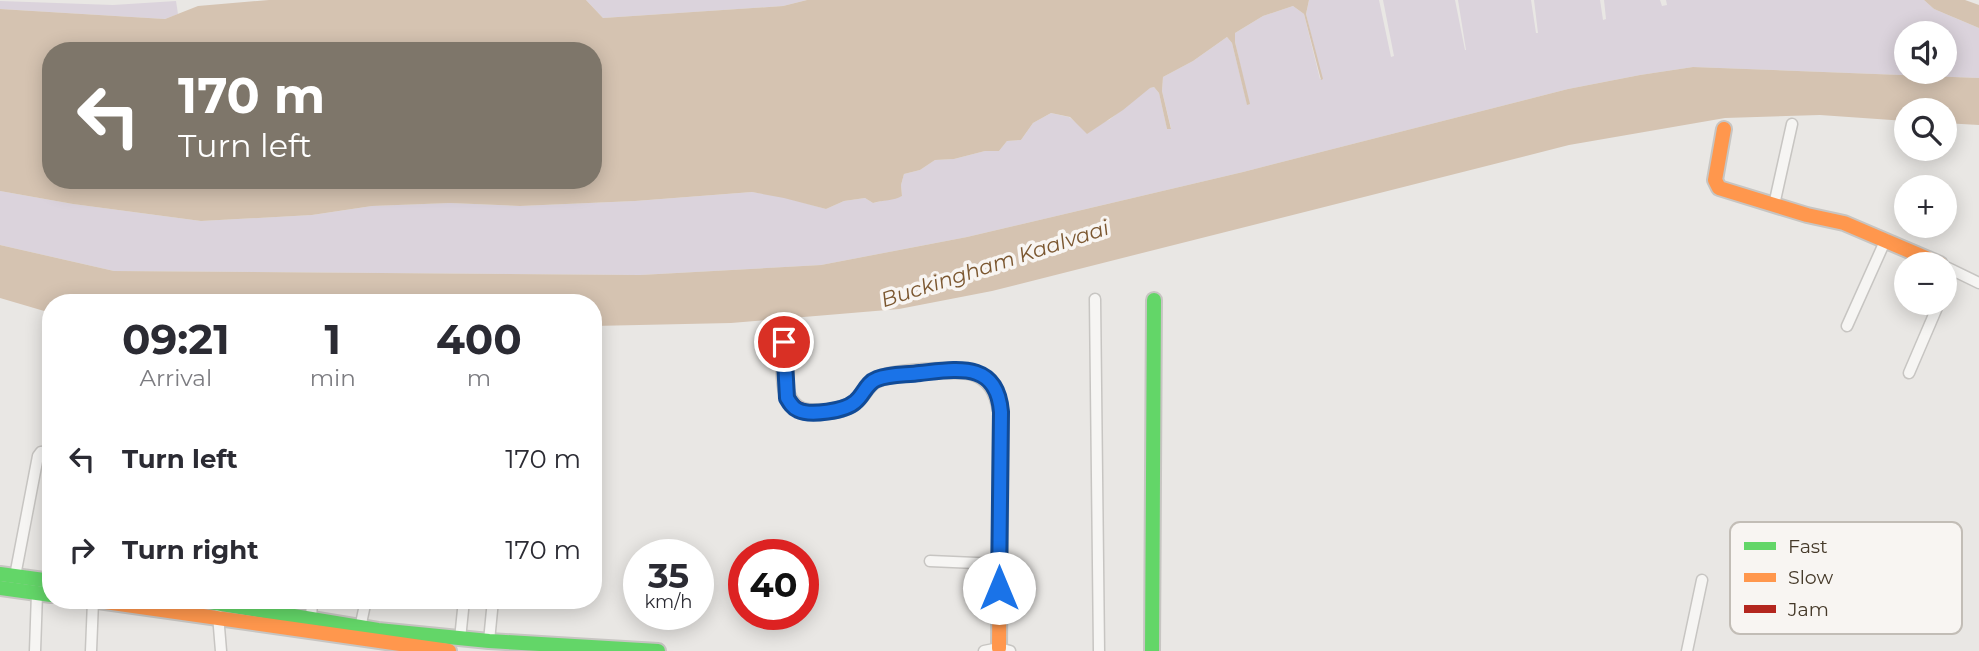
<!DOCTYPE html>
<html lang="en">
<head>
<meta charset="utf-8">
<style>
	body { margin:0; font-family:Montserrat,sans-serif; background:#f2f2f3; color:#2b2b33; height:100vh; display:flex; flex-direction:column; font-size:26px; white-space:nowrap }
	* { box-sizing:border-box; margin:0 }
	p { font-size:23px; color:#7c7c81 }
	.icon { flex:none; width:38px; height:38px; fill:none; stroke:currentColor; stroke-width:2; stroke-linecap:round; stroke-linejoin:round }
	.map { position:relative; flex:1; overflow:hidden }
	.drawer { position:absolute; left:42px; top:294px; width:560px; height:315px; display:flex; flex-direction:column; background:#fff; border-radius:28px; box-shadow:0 4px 18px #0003 }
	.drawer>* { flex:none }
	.top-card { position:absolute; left:42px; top:42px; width:560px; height:147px; border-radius:28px; box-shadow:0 4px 18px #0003; background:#7e766a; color:#fff; overflow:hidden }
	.controls { position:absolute; left:1894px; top:21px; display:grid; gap:14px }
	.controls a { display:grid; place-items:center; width:63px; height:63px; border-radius:50%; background:#fff; box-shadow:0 4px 18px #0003; font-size:35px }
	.speed { position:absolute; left:623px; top:539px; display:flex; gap:14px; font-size:35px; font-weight:700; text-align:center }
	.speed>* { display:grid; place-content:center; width:91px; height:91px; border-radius:50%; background:#fff; box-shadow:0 4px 18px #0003; line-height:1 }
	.speed small { font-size:18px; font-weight:400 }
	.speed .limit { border:10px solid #d22; background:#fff; color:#111 }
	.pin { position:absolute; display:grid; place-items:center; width:60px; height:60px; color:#fff; margin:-30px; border:4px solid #fff; border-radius:50%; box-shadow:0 2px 7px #0007 }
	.me { position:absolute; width:77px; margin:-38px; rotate:0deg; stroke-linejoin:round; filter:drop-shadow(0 0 5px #0008) }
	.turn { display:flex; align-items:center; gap:24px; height:147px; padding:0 21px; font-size:32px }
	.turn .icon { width:91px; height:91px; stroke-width:2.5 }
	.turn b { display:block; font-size:49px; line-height:60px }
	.eta { display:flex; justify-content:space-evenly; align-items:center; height:119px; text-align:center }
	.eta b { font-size:42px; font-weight:700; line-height:49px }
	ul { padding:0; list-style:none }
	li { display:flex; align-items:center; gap:21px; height:91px; padding:0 21px }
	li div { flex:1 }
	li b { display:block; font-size:26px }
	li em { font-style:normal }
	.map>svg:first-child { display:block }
	.green { fill:#dbd3dc; fill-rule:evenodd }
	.water { fill:#d5c3b1; fill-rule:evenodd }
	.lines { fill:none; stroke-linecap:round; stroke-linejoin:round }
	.street-casing { stroke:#c7c5c2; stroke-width:13 }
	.fast-casing { stroke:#c7c5c2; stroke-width:18 }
	.slow-casing { stroke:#c7c5c2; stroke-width:18 }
	.jam-casing { stroke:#c7c5c2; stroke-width:18 }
	.street { stroke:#f6f5f3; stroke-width:10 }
	.fast { stroke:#63d668; stroke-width:14 }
	.slow { stroke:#ff974d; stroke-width:14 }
	.jam { stroke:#b3261e; stroke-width:14 }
	.route-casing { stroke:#114b97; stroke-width:18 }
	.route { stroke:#1a73e8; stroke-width:12 }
	.labels { text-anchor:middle; stroke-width:7; stroke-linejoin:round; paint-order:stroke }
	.water-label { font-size:21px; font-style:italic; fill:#7b5730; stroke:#f8f5f2 }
	.key { fill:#f8f5f2; stroke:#c2bdb6; stroke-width:2 }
	.key-label { font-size:19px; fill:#453929 }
</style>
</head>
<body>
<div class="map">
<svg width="1979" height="651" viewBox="0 0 1979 651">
	<rect width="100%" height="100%" fill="#e9e7e4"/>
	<!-- green -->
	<g class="green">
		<polygon points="586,0 807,0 783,6 603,18"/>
		<path d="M1309,0h70l12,57 3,-1 -11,-56h72l10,50h1l-8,-50h73l5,33h2l-4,-33h66l3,20 3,-1 -2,-19h56l2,6 5,-1 -1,-5h258l10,9 45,19v50l-286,-11 -53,8 -72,14 -325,83 -276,65 -146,28 -181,10 -526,-4 -114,-26v-54l73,13 128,17 111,-6 60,-9 78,-3 70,3 115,-5 117,-9 32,5 42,12 18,-8 21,-3 8,5 29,-7 -1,-11 3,-11 16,-4 15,-10 19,-1 31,-8h14l8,-10 14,-1 12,-17 18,-10 18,4 13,10 27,-7 40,-32 5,-1 5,6 8,36 4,-1 -9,-37 1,-14 30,-16 34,-24 5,6 15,61h2l-14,-62v-9l28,-17 30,-10 11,8 16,65h2l-16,-65zM1906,33h38v39h-38z"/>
		<polygon points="0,1 113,5 176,1 178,14 165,19 0,9"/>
	</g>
	<!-- water -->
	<g class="water">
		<path d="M269,0h317l17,18 180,-12 24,-6h502l-3,14 17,65 -2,1 -17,-66 -11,-8 -30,10 -28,17v9l15,62 -3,1 -15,-62 -5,-6 -34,24 -30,16 -1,14 9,38h-4l-8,-36 -5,-6 -4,1 -27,22 -36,24 -17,-17 -19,-4 -18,10 -12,17 -14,1 -8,10h-14l-31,8 -19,1 -15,10 -16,4 -3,11 1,11c-8,5 -19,4 -29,7l-8,-5 -21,3 -18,8 -42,-11 -32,-6 -117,9 -115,5 -70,-3 -78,3 -60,9 -111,6 -128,-17 -73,-13v-182l165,10 33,-13zM51,51h542v129h-542z"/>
		<polygon points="1924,0 1965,0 1979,5 1979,28 1934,9"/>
		<polygon points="1693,67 1979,78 1979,125 1944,123 1944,110 1906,110 1906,121 1820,115 1725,118 1569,145 992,291 899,309 731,323 593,326 593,303 51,303 51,313 0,298 0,245 114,271 640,275 821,265 967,237 1243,172 1568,89 1640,75"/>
	</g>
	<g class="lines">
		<!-- street casing -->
		<g class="street-casing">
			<g id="street">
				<polyline points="1774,205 1792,124"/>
				<polyline points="1944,266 1979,283"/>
				<polyline points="1944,291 1953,271"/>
				<polyline points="1095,299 1099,651"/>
				<polyline points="1847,326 1886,239"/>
				<polyline points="1909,373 1939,303"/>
				<polyline points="930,561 999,564"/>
				<polyline points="15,576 38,456 41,452 51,451"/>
				<polyline points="218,615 221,651"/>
				<polyline points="311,620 312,600"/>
				<polyline points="360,628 366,600"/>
				<polyline points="460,639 464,600"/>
				<polyline points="489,641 493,600"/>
				<polyline points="35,651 37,593"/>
				<polyline points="91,651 93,601"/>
				<polyline points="984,651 999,648 1010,651"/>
				<polyline points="1687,651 1702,580"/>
			</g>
		</g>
		<!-- fast casing -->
		<g class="fast-casing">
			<g id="fast">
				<polyline points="0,574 51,581"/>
				<polyline points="0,588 51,595"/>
				<polyline points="197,600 378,630 489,641 658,651"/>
				<polyline points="1152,651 1154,300"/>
			</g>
		</g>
		<!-- slow casing -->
		<g class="slow-casing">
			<g id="slow">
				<polyline points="1724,129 1715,180 1719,188 1807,215 1844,223 1940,264"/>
				<path d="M972,372c20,7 25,20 29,40l-2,236"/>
				<polyline points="91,600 449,651"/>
			</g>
		</g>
		<!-- jam casing -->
		<g class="jam-casing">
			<path id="jam" d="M784,342c2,29 -8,72 33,70 12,0 27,-2 37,-9 9,-6 12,-18 22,-23 17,-9 76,-11 96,-8"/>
		</g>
		<!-- street -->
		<use href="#street" class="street"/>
		<!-- fast -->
		<use href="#fast" class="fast"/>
		<!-- slow -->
		<use href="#slow" class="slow"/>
		<!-- jam -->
		<use href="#jam" class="jam"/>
	</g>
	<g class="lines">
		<!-- route casing -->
		<g class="route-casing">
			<path id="route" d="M784,342l3,56c3,5 6,10 11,12 12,6 47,1 57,-8 9,-7 11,-19 22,-23 13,-5 29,-4 43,-6 38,-4 77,-12 81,39l-2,176"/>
		</g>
		<!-- route -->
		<use href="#route" class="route"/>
	</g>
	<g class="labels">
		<!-- water labels -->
		<g class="water-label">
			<text transform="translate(995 264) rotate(-18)" y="7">Buckingham Kaalvaai</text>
		</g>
	</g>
	<!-- legend -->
	<rect x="1730" y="522" width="232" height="112" rx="10" class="key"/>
	<rect x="1744" y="542" width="32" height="8" fill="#63d668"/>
	<rect x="1744" y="573" width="32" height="9" fill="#ff974d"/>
	<rect x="1744" y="605" width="32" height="8" fill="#b3261e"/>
	<g class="key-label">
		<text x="1788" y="553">Fast</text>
		<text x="1788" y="584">Slow</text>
		<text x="1788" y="616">Jam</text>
	</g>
</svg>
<div class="controls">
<a><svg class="icon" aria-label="sound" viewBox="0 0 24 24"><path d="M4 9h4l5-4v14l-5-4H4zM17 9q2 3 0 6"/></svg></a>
<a><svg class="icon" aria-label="search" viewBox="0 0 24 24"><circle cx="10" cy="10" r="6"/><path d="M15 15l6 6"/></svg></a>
<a>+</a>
<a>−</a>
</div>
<div class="speed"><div>35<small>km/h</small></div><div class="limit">40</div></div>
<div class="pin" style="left:784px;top:342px;background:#d93025"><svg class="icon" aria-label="arrive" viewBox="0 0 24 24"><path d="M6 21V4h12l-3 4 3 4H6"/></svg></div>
<svg class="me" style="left:999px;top:588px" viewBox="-20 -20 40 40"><circle r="19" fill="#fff"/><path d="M0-13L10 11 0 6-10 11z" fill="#1a73e8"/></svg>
<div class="top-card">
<div class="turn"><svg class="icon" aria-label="left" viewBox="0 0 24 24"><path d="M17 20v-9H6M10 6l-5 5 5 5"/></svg><div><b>170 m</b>Turn left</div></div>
</div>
<section class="drawer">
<div class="eta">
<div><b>09:21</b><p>Arrival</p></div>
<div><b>1</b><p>min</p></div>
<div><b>400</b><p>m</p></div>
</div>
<ul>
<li><svg class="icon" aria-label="left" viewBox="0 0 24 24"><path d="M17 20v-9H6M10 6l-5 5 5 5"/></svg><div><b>Turn left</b></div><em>170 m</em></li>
<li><svg class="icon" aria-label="right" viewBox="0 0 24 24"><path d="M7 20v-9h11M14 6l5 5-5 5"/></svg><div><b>Turn right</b></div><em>170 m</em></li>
</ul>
</section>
</div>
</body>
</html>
